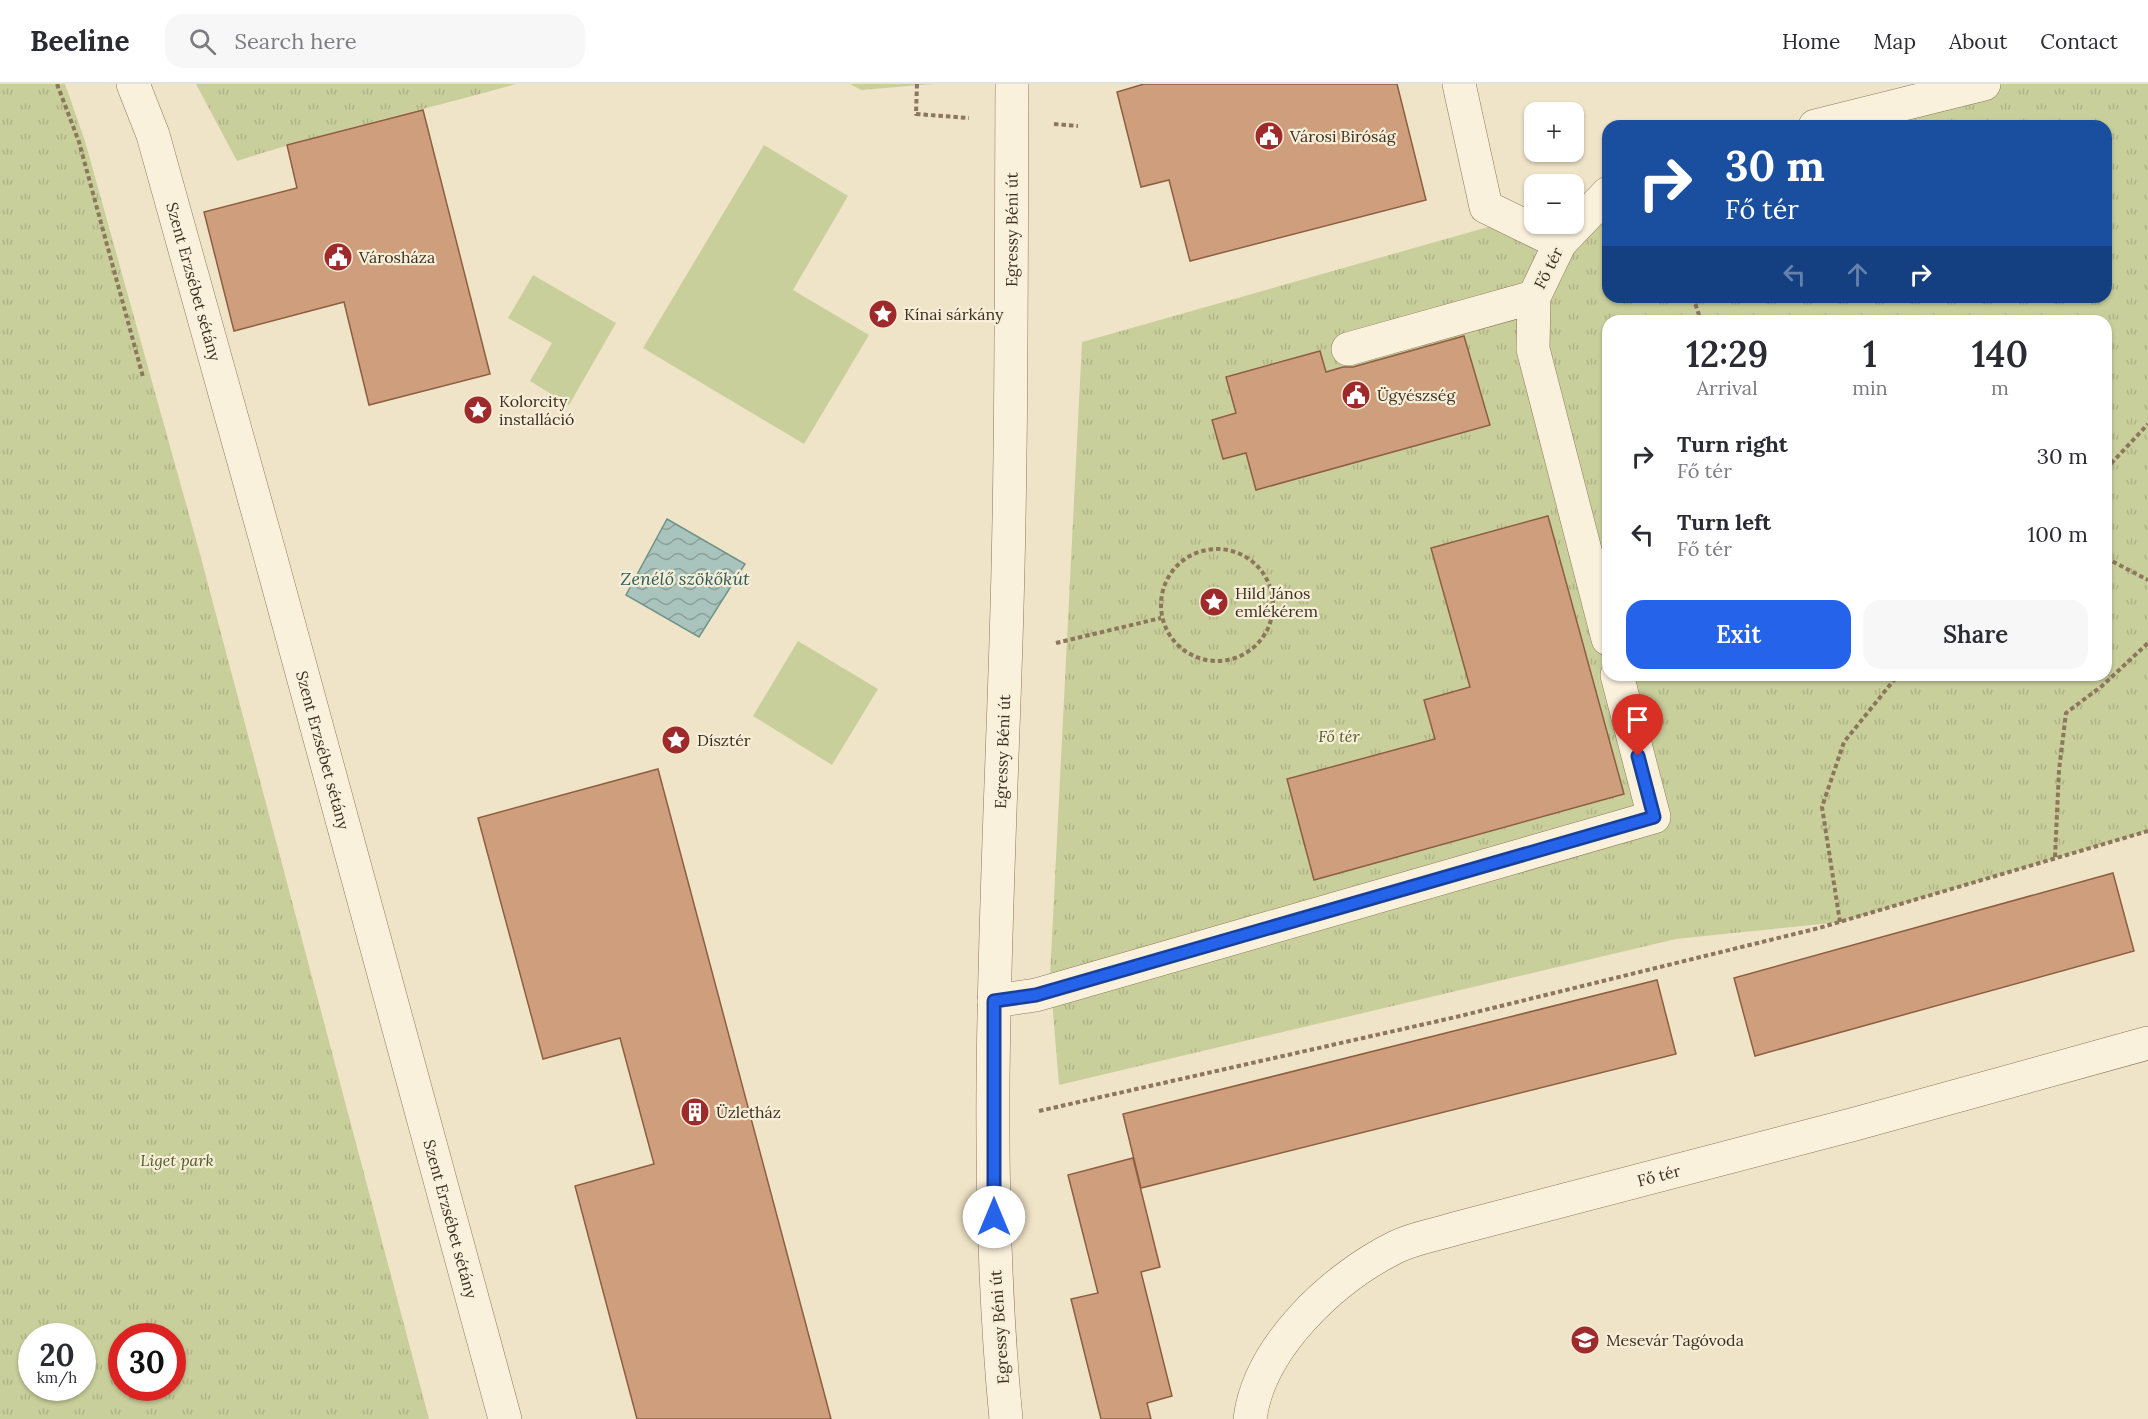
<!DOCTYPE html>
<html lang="en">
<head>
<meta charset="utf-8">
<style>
	body { margin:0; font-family:Lora,serif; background:#f7f7f7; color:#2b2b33; height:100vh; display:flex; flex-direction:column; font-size:22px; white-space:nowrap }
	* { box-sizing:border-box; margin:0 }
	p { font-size:20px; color:#7c7c81 }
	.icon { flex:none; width:33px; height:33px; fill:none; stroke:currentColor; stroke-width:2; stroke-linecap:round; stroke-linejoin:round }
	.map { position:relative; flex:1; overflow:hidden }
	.details { position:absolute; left:1602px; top:231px; width:510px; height:366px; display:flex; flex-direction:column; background:#fff; border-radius:18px; box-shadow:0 2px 4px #0004 }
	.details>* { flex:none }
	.top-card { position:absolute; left:1602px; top:36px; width:510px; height:183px; border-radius:18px; box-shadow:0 2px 4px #0004; background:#1a4fa0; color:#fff; overflow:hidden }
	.controls { position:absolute; left:1524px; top:18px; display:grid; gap:12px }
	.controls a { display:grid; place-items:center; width:60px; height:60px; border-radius:12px; background:#fff; box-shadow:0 2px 4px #0004; font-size:30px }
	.speed { position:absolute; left:18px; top:1239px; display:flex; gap:12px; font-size:30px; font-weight:700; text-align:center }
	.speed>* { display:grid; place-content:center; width:78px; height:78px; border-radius:50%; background:#fff; box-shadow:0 2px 4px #0004; line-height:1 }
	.speed small { font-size:15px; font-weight:400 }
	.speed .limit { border:9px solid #d22; background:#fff; color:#111 }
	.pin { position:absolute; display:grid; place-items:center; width:51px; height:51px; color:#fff; margin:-62px -26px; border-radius:50% 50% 50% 0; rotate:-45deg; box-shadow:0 0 6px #0007 }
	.pin .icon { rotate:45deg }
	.me { position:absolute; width:66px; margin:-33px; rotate:0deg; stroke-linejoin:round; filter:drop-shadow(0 0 4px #0008) }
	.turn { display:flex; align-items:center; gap:21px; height:126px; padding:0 24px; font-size:27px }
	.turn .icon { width:78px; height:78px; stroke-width:2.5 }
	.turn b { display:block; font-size:42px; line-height:51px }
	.lanes { display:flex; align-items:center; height:57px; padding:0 24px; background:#0003; justify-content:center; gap:30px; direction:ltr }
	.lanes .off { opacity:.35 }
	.eta { display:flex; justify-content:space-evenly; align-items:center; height:102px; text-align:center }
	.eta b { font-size:36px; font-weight:600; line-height:42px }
	.primary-button { display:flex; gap:12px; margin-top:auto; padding:12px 24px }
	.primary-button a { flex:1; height:69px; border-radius:18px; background:#2563eb; color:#fff; font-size:24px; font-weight:600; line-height:69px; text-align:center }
	.primary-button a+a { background:#f7f7f7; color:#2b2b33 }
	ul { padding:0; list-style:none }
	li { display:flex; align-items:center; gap:18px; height:78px; padding:0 24px }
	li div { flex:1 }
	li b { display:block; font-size:22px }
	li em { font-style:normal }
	header { display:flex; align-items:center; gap:36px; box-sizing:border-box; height:84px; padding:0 30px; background:#fff; border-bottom:2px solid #e1e1e2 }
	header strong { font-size:28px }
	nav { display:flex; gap:33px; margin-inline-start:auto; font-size:21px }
	.search { width:420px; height:54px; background:#f7f7f7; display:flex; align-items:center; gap:15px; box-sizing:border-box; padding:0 21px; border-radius:18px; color:#7c7c81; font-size:22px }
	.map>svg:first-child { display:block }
	.grass { fill:#c9cf9b }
	.park { fill:url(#park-tufts); fill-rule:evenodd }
	.water { fill:url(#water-waves); stroke:#6f938a; stroke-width:1.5 }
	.building { fill:#cf9f7d; stroke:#8d5f41; stroke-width:1.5 }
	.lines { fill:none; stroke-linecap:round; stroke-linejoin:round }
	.minor-casing { stroke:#8d765c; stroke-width:34 }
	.path { stroke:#8d765c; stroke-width:4; stroke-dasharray:4.5 3; stroke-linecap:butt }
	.minor { stroke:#faf1dc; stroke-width:33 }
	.route-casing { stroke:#184099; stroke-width:15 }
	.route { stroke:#2563eb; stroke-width:10 }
	.labels { text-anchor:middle; stroke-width:4.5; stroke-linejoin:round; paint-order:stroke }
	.poi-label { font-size:16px; fill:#3d2e20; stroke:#f7eed8; text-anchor:start }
	.street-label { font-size:16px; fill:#3d2e20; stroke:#f7eed8 }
	.park-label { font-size:16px; font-style:italic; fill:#4d5a26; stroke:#f7eed8 }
	.water-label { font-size:18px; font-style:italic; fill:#2f5d5a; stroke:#f7eed8 }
</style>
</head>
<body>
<header>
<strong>Beeline</strong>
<div class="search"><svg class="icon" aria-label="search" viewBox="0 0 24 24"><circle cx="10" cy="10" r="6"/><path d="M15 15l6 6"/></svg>Search here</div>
<nav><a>Home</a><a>Map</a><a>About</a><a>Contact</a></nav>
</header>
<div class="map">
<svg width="2148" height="1335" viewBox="0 0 2148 1335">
	<defs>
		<pattern id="park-tufts" width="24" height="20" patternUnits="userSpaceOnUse" patternTransform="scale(1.5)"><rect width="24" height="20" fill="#c9cf9b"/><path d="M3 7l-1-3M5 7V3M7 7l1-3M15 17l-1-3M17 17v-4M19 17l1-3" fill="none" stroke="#aeb285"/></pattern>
		<pattern id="water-waves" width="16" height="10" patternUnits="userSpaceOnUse" patternTransform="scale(1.5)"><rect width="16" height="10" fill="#a9c4bc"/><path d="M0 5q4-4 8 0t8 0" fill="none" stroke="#8ba098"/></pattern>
	</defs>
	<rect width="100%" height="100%" fill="#f0e4c8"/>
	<!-- grass -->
	<g class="grass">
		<polygon points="764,61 848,112 793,206 869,251 804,360 643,264"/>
		<polygon points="533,191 616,239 569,321 530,297 552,259 508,234"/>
		<polygon points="798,557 878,605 832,681 753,632"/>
	</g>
	<!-- park -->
	<g class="park">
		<path d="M0,0h65l20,57 115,413 229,865h-429zM32,1252h50v52h-50zM122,1252h50v52h-50z"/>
		<path d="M196,0h320c-93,26 -187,47 -279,77z"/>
		<polygon points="850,0 933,0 861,6"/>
		<path d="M1984,0h164v747l-308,91 -164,17 -617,146 -9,-108 32,-635 452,-128v10h40v-21l34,-10v104h498v-171h-291zM1608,237h498v354h-498z"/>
	</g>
	<!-- water -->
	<polygon class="water" points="667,435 745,480 699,553 626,511"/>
	<!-- building -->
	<g class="building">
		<polygon points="1144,0 1397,0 1426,116 1190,177 1169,96 1141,103 1117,8"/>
		<polygon points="423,26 490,290 369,321 344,218 234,247 204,128 297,104 287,61"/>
		<polygon points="1464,252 1490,341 1256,406 1246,369 1223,375 1212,336 1236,329 1226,293 1320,267 1326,288 1343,283 1353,283"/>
		<polygon points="1548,432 1624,710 1314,796 1287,695 1435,655 1424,616 1470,603 1431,464"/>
		<polygon points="658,685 822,1301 831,1335 637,1335 575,1102 654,1080 620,954 543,975 478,734"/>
		<polygon points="2113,789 2134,867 1755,972 1734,894"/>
		<polygon points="1657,896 1676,970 1141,1104 1123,1030"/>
		<polygon points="1133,1074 1160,1183 1141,1188 1172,1312 1147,1319 1151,1335 1101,1335 1071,1215 1098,1209 1068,1091"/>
	</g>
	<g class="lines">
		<!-- minor casing -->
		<g class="minor-casing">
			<g id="minor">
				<path id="s1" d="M133,0l20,51 117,420 235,864"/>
				<polyline points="1459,0 1486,123 1560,159"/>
				<polyline points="1815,42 1984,0"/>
				<polyline points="1608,109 1560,159 1534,213 1533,265 1608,555"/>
				<polyline points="1348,265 1534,213"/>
				<polyline points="994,917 1036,911 1654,733 1617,591"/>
				<path id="s2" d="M1006,1335c-25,-258 -8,-519 0,-778 6,-185 5,-371 6,-557"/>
				<path id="s3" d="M1250,1335c9,-72 83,-141 146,-172 18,-9 39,-12 58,-18l401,-105 293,-81"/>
			</g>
		</g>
		<!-- path -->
		<g class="path">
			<polyline points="57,0 79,58 143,293"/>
			<polyline points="917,0 916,30 969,34"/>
			<polyline points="1054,40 1078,42"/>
			<polyline points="1693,213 1701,237"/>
			<polyline points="2106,385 2148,340"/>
			<circle cx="1217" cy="521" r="56"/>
			<polyline points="2106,474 2148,496"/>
			<polyline points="1056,559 1161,534"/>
			<polyline points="2055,773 2059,686 2066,629 2102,602 2148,559"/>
			<polyline points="1840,838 1822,723 1844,658 1898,591"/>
			<polyline points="1039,1027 1456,933 1819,844 2148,747"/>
		</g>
		<!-- minor -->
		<use href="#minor" class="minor"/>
	</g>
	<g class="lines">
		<!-- route casing -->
		<g class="route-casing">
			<polyline id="route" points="994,1133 994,917 1036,911 1654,733 1638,672"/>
		</g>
		<!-- route -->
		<use href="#route" class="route"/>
	</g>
	<!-- icons -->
	<defs>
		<g id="civic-disc" transform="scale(1.5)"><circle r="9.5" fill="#9e2a2b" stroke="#f7eed8"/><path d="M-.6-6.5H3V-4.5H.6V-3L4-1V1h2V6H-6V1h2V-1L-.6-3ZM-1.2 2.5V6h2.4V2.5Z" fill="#fff"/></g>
		<g id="sight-disc" transform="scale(1.5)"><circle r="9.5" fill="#9e2a2b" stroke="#f7eed8"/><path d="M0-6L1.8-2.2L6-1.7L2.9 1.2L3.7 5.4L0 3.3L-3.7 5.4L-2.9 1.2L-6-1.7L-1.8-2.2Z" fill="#fff"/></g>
		<g id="building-disc" transform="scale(1.5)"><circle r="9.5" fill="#9e2a2b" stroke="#f7eed8"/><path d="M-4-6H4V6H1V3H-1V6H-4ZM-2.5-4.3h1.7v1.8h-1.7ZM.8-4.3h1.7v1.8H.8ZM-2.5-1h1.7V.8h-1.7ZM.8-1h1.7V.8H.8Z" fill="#fff"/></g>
		<g id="school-disc" transform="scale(1.5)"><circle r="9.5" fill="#9e2a2b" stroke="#f7eed8"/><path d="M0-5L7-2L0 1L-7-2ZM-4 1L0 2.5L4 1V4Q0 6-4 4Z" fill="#fff"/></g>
	</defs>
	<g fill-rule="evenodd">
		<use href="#civic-disc" x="1269" y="52"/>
		<use href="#civic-disc" x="338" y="173"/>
		<use href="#sight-disc" x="883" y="230"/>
		<use href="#civic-disc" x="1356" y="311"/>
		<use href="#sight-disc" x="478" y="326"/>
		<use href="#sight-disc" x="1214" y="518"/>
		<use href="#sight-disc" x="676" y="656"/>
		<use href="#building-disc" x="695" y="1028"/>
		<use href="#school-disc" x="1585" y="1256"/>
	</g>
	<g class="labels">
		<!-- poi labels -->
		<g class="poi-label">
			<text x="1290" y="58">Városi Biróság</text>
			<text x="359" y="179">Városháza</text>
			<text x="904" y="236">Kínai sárkány</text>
			<text x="1377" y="317">Ügyészség</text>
			<text x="499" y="323">Kolorcity<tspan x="499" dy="18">installáció</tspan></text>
			<text x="1235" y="515">Hild János<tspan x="1235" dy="18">emlékérem</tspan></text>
			<text x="697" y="662">Dísztér</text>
			<text x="716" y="1034">Üzletház</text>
			<text x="1606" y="1262">Mesevár Tagóvoda</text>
		</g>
		<!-- street labels -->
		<g class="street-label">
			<text dy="6" stroke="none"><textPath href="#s2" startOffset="1190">Egressy Béni út</textPath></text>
			<text transform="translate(1548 184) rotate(-63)" y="6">Fő tér</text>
			<text dy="6" stroke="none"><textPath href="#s1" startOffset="207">Szent Erzsébet sétány</textPath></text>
			<text dy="6" stroke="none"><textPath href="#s1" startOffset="693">Szent Erzsébet sétány</textPath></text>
			<text dy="6" stroke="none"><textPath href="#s2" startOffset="668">Egressy Béni út</textPath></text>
			<text dy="6" stroke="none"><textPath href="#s3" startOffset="506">Fő tér</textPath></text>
			<text dy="6" stroke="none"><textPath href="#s1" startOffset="1179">Szent Erzsébet sétány</textPath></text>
			<text transform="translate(999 1243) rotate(-94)" y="6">Egressy Béni út</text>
		</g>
		<!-- park labels -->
		<g class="park-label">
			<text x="1339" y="658">Fő tér</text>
			<text x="177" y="1082">Liget park</text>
		</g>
		<!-- water labels -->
		<g class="water-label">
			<text x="685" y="501">Zenélő szökőkút</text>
		</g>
	</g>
</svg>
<div class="controls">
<a>+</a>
<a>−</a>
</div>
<div class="speed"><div>20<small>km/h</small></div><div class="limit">30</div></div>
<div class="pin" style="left:1638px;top:672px;background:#d93025"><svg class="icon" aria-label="arrive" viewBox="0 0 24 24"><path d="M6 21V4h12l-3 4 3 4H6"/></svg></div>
<svg class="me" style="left:994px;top:1133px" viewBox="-20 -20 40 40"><circle r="19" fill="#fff"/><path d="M0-13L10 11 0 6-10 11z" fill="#2563eb"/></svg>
<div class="top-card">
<div class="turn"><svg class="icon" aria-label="right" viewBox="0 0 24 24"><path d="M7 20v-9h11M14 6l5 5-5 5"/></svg><div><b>30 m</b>Fő tér</div></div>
<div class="lanes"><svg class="icon off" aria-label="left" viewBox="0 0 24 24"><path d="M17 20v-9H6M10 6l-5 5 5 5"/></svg><svg class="icon off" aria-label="ahead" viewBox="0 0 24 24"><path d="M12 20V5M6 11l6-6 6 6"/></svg><svg class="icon" aria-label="right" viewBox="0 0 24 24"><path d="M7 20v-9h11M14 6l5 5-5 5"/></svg></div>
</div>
<section class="details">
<div class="eta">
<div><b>12:29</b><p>Arrival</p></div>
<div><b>1</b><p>min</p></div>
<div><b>140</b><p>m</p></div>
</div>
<ul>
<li><svg class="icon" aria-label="right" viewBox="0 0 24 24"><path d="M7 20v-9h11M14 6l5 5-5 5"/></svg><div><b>Turn right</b><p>Fő tér</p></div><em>30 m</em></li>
<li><svg class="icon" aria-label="left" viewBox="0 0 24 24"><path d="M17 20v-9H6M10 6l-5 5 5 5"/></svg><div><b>Turn left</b><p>Fő tér</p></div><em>100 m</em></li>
</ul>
<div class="primary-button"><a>Exit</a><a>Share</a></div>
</section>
</div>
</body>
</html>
